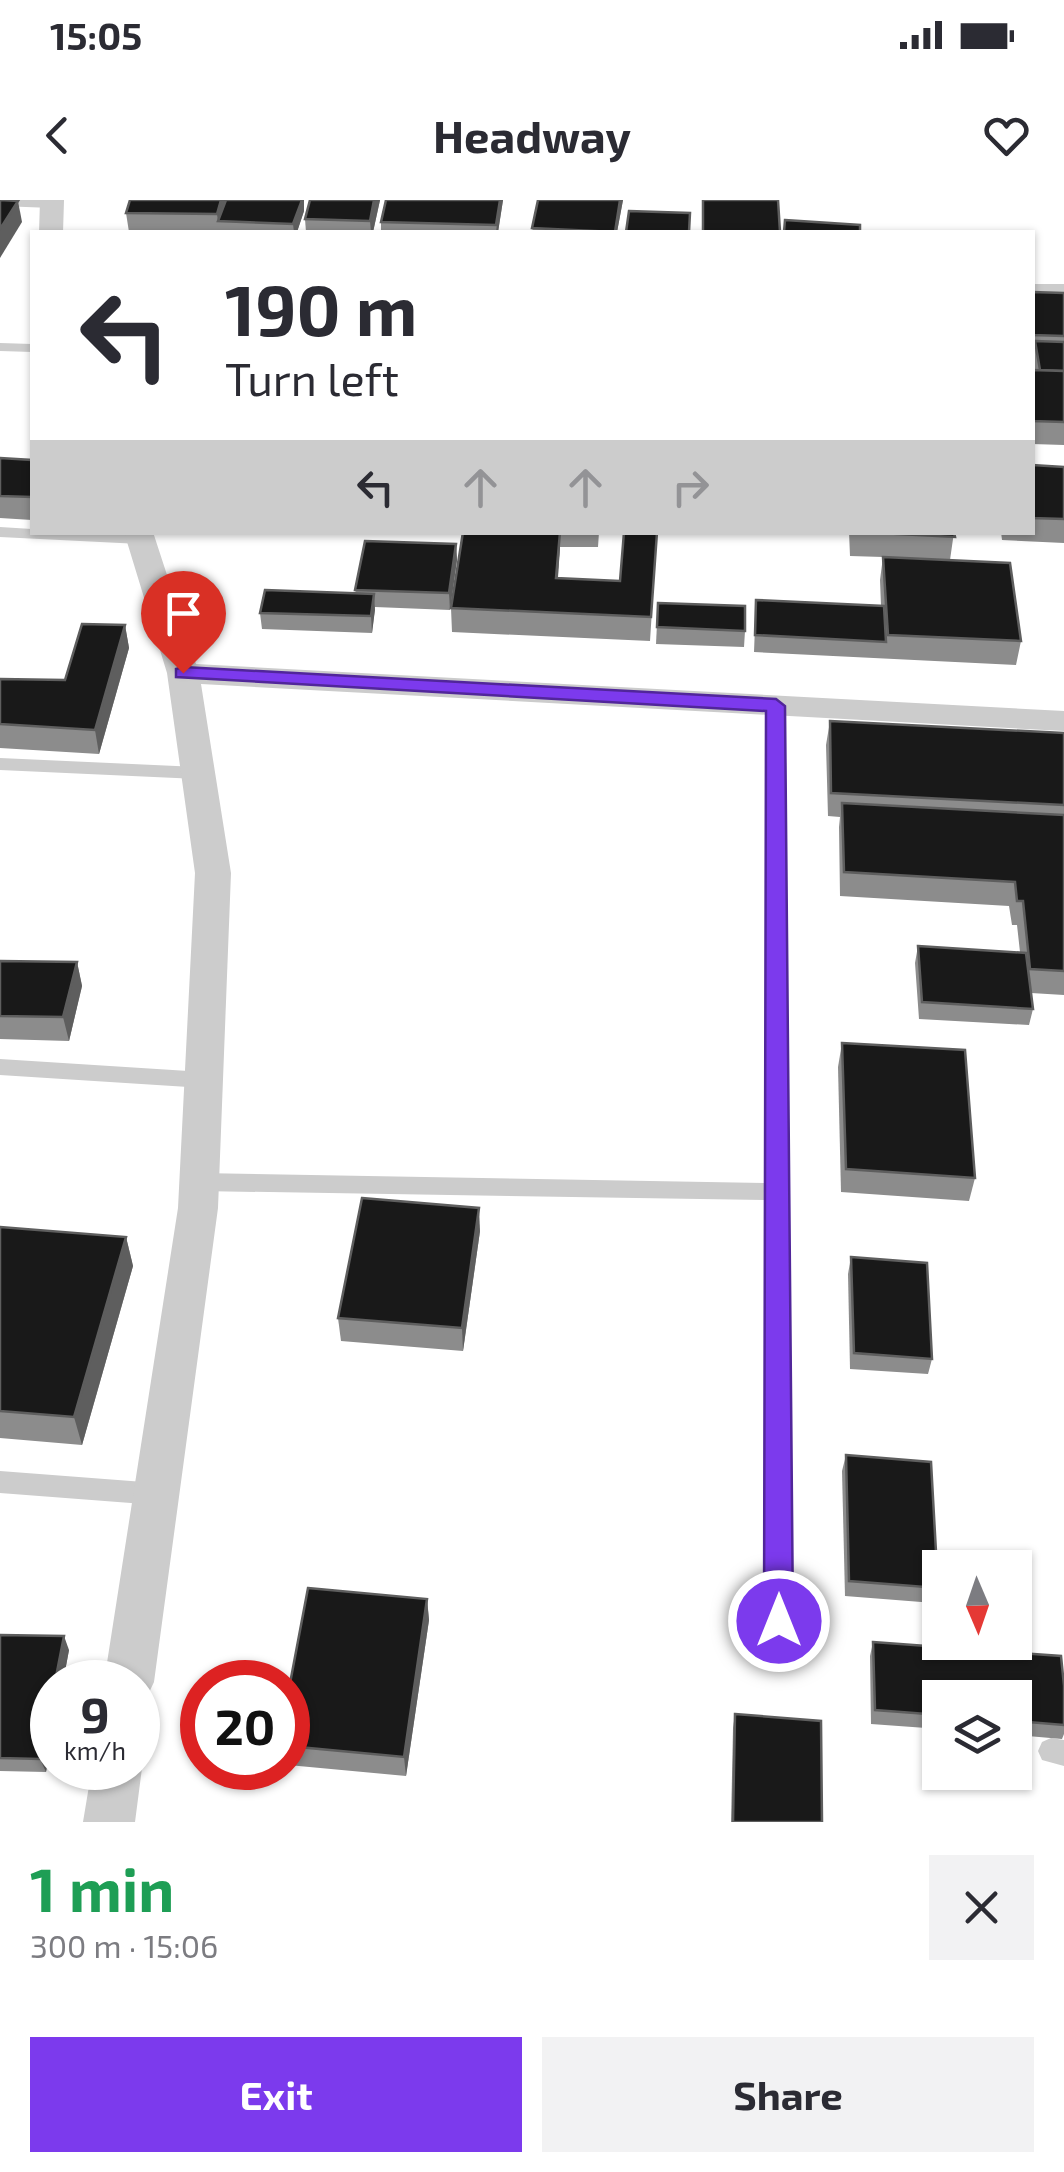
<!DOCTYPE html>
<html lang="en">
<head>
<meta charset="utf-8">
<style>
	body { margin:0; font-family:"Exo 2",sans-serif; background:#f2f2f3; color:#2b2b33; height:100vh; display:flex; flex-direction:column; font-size:38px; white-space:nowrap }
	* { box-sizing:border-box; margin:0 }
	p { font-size:32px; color:#7c7c81 }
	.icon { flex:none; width:55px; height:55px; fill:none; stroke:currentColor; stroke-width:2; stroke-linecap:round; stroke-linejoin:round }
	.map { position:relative; height:1622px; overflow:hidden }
	.side { display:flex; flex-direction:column; background:#fff; flex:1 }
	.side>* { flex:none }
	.hud { position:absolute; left:30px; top:30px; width:1005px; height:305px; border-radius:0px; box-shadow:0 2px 8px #0004; background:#fff; color:#2b2b33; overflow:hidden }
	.needle { width:65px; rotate:178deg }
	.controls { position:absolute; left:922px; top:1350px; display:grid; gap:20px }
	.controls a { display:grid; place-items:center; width:110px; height:110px; border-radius:0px; background:#fff; box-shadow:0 2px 8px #0004; font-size:50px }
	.speed { position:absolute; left:30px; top:1460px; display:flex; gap:20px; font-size:50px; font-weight:700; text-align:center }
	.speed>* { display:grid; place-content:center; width:130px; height:130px; border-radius:50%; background:#fff; box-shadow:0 2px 8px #0004; line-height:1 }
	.speed small { font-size:25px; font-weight:400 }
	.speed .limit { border:15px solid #d22; background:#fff; color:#111 }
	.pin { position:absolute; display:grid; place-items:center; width:85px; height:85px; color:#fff; margin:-102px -42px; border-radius:50% 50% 50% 0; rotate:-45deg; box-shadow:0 0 10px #0007 }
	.pin .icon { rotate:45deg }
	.me { position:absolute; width:110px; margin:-55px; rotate:0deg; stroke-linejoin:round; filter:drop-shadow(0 0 8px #0008) }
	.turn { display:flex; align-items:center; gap:35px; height:210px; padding:0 30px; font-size:45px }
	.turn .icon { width:130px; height:130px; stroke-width:2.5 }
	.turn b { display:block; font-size:70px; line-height:85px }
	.lanes { display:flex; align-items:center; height:95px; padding:0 30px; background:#0003; justify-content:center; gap:50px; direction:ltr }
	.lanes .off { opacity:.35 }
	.round { display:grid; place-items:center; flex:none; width:105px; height:105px; border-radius:0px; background:#f2f2f3 }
	.headline { display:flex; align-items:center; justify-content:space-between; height:170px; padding:0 30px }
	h1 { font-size:60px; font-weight:700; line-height:75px; color:#1e9e55 }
	.action { display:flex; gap:20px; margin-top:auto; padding:20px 30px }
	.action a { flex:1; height:115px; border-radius:0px; background:#7c3aed; color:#fff; font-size:40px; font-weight:700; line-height:115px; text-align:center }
	.action a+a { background:#f2f2f3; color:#2b2b33 }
	.status { display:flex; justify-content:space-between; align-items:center; height:70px; padding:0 50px; background:#fff; direction:ltr }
	.status svg { height:28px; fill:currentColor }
	header { display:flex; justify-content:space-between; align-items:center; height:130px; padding:0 30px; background:#fff; font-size:45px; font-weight:700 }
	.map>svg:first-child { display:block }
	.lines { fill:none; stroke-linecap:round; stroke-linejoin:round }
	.lane { fill:#ccc; fill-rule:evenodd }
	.street { fill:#ccc; fill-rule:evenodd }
	.wall { fill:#8c8c8c }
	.shaded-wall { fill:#5e5e5e }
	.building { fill:#191919; stroke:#5e5e5e; stroke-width:2.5 }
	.route { fill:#7c3aed; stroke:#51269a; stroke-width:2.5 }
</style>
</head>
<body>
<div class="status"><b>15:05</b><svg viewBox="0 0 49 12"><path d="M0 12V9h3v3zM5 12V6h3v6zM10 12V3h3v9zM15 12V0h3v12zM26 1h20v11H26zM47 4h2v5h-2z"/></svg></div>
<header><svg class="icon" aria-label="back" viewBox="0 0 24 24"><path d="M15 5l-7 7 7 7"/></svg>Headway<svg class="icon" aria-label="heart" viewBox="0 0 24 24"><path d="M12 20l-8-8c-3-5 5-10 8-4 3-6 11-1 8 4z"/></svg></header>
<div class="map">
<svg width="1064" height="1622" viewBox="0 0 1064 1622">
	<rect width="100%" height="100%" fill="#fff"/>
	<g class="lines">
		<!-- lane -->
		<g class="lane">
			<polygon points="0,0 52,0 58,4 52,8 0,6"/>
			<polygon points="0,143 32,144 32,152 0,151"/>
			<polygon points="0,327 32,329 32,332 140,334 148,339 140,344 0,337"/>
			<polygon points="775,501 784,506 792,1460 788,1469 779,1472 770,1469 766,1460 766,1000 199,991 191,988 188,982 191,976 199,973 766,983 766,506"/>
			<polygon points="0,558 198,567 207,573 198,579 0,570"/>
			<polygon points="0,859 204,872 211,874 214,880 211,886 204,888 0,875"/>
			<polygon points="0,1271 157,1283 166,1286 169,1294 166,1302 157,1305 0,1293"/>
			<polygon points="1051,1538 1064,1540 1064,1566 1042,1560 1038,1551 1042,1542"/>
		</g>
		<!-- street -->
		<g class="street">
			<polygon points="40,0 64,0 63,32 39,32"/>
			<polygon points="1032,84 1064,84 1064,100 1032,99"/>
			<polygon points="124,332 153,332 196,464 1064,511 1064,531 201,484 231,673 218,1008 154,1482 146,1499 138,1502 138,1482 104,1482 178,1008 195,673 167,473"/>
			<polygon points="138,1557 142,1568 135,1622 83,1622 92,1568 138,1568"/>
		</g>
	</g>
	<!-- wall -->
	<g class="wall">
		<polygon points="130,0 304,0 304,11 297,32 129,32 126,13"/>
		<polygon points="380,0 373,32 306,32 305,19"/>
		<polygon points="386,0 503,0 498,32 381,32 381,22"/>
		<polygon points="538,0 623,0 617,32 532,32"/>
		<polygon points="1032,92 1064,93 1064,245 1032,244 1032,170 1034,170 1032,160"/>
		<polygon points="0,258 32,260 32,320 0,318"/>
		<polygon points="1032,265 1064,267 1064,343 1002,340 1001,332 1032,332"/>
		<polygon points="463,332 599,332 598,347 560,347 558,378 620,381 657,332 650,441 452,432 451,408"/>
		<polygon points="849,332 954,332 950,360 1021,441 1016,465 754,452 756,400 881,406 880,380 883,357 850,356"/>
		<polygon points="456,344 457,360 450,410 375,407 372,433 262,429 260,413 356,393 355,390"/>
		<polygon points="658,403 745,431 744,447 656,444"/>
		<polygon points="125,425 129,448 99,554 0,548 0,479 65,480"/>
		<polygon points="830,521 1064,533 1064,795 1031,793 1033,809 1029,825 919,819 915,763 918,746 1020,752 1017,725 1012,725 1009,706 840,696 839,627 840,617 828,616 826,545"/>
		<polygon points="0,761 77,762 82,786 69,841 0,839"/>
		<polygon points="842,843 975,978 969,1001 841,992 838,867"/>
		<polygon points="0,1027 126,1037 133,1066 82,1245 0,1238"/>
		<polygon points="480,1031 463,1151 341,1141 338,1118"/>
		<polygon points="851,1057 932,1159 928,1174 850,1169 848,1074"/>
		<polygon points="846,1255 938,1388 934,1403 845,1396 842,1271"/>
		<polygon points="427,1399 429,1420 406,1576 288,1565 288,1494"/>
		<polygon points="0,1435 69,1450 63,1482 52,1482 52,1538 46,1572 0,1571"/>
		<polygon points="873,1442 1064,1486 1064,1534 1062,1539 1015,1535 1015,1498 940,1498 940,1529 871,1524 870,1456"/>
		<polygon points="735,1514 822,1622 731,1622 733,1528"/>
	</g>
	<!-- shaded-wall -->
	<g class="shaded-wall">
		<polygon points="221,0 229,0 218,22 217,14"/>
		<polygon points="302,0 304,0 304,11 297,32 294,32 293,24"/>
		<polygon points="374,0 380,0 373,32 371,32 370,21"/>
		<polygon points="500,0 503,0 498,32 496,32"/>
		<polygon points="620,0 623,0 617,32 615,32"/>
		<polygon points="18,1 22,22 0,58 0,29"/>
		<polygon points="560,332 560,347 556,402 556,378"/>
		<polygon points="456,344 457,360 450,410 449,393"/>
		<polygon points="374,394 375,410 372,433 371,416"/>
		<polygon points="125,425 129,448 99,554 95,530"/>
		<polygon points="77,762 82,786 69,841 63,817"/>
		<polygon points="479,1008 480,1031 463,1151 462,1128"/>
		<polygon points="126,1037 133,1066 82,1245 74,1217"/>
		<polygon points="427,1399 429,1420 406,1576 404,1557"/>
		<polygon points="64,1436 69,1450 63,1482 55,1482"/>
		<polygon points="52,1494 52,1538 46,1572 40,1559"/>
	</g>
	<!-- building -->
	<g class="building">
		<polygon points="0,0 18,1 0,29"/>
		<polygon points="130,0 221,0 217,14 126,13"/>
		<polygon points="226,0 302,0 293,24 218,21"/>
		<polygon points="310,0 374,0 370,21 305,19"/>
		<polygon points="386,0 500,0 496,25 381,22"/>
		<polygon points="538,0 620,0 615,32 532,28"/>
		<polygon points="703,0 778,0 780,32 703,32"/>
		<polygon points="629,11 690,13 689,32 626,32"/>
		<polygon points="785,20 860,25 860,32 784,32"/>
		<polygon points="1032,92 1064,93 1064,136 1032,135"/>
		<polygon points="1035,141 1064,142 1064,171 1040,170"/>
		<polygon points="1032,170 1064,171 1064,222 1032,221"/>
		<polygon points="0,258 32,260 32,297 0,296"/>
		<polygon points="1032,265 1064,267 1064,319 1032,318"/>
		<polygon points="463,332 560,332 556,378 620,381 624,332 657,332 651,417 451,408"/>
		<polygon points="859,332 954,332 955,337"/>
		<polygon points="365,341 456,344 449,393 355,390"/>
		<polygon points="883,357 1010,363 1021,441 888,435"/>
		<polygon points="265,390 374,394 371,416 260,413"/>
		<polygon points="756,400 884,406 886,442 755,435"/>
		<polygon points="658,403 745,406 745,431 657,427"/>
		<polygon points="82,424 125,425 95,530 0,524 0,479 65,480"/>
		<polygon points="830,521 1064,533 1064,605 831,593"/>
		<polygon points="842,603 1064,615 1064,771 1030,769 1023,701 1017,701 1015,682 844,672"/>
		<polygon points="918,746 1026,753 1033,809 922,802"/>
		<polygon points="0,761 77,762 63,817 0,816"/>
		<polygon points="842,843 965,850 975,978 846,969"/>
		<polygon points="362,998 479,1008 462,1128 338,1118"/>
		<polygon points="0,1027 126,1037 74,1217 0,1211"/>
		<polygon points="851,1057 927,1063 932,1159 854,1153"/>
		<polygon points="846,1255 931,1262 938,1388 849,1381"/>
		<polygon points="308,1388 427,1399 404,1557 288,1546 288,1494"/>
		<polygon points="0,1435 64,1436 55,1482 52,1482 52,1494 40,1559 0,1558"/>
		<polygon points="873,1442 1061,1456 1064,1486 1064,1525 1015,1521 1015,1498 940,1498 940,1515 875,1510"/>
		<polygon points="735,1514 821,1521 822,1622 733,1622"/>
	</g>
	<!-- route -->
	<polygon class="route" points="183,467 776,499 785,506 793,1421 789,1431 779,1435 768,1431 764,1421 766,511 176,477 176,469"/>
</svg>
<div class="controls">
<a><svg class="needle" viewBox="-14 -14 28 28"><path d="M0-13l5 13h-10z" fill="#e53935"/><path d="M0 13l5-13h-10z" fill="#7c7c81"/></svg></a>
<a><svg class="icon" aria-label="layers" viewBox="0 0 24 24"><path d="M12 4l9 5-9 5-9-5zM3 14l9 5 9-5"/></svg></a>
</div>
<div class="speed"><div>9<small>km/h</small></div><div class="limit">20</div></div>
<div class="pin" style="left:183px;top:473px;background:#d93025"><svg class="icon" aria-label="arrive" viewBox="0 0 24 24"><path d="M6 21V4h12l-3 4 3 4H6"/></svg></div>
<svg class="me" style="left:779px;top:1421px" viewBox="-20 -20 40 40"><circle r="17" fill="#7c3aed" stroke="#fff" stroke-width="3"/><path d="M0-11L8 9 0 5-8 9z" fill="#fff"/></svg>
<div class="hud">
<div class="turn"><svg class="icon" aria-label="left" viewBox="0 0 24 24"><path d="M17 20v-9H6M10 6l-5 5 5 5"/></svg><div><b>190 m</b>Turn left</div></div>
<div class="lanes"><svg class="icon" aria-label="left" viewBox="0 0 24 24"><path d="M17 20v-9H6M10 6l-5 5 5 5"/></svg><svg class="icon off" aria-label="ahead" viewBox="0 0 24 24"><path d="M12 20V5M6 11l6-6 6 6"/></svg><svg class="icon off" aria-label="ahead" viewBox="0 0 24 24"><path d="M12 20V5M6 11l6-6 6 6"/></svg><svg class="icon off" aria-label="right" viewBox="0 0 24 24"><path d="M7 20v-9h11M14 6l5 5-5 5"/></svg></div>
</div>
</div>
<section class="side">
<div class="headline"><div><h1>1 min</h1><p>300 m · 15:06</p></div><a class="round"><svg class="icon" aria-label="close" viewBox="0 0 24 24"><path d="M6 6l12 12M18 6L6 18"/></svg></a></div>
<div class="action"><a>Exit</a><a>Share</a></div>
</section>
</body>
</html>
